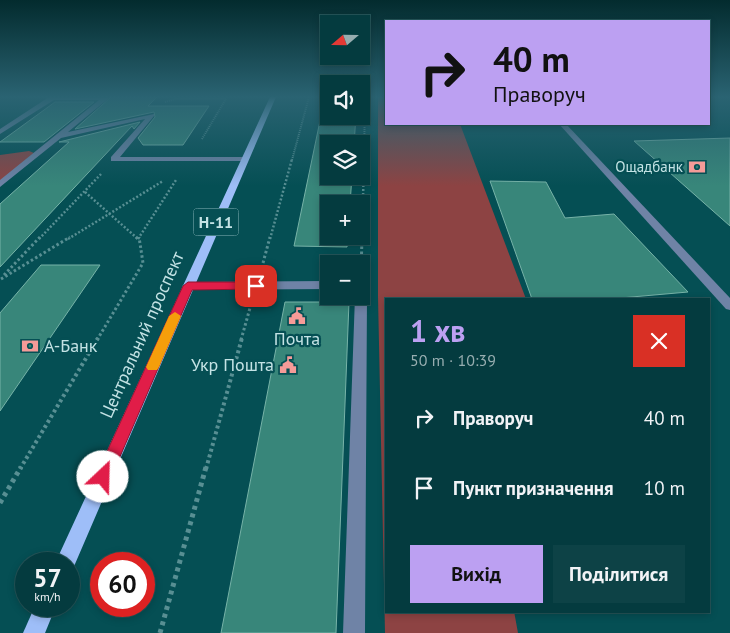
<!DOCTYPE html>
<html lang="uk">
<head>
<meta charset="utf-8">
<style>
	body { margin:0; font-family:"PT Sans",sans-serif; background:#0d4246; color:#f1f3f6; height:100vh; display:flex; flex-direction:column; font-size:19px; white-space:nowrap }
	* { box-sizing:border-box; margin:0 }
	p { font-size:16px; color:#97adb0 }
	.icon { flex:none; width:28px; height:28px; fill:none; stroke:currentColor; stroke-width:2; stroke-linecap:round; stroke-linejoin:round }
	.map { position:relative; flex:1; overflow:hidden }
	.drawer { position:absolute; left:385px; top:298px; width:325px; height:315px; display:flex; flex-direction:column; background:#043b3f; border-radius:0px; box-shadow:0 2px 8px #0003,0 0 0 1px #255559 }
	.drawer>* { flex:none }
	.hud { position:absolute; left:385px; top:20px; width:325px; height:105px; border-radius:0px; box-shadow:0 2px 8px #0003,0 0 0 1px #255559; background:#bca0f2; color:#111; overflow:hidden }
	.needle { width:32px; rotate:250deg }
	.fabs { position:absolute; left:320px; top:15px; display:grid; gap:10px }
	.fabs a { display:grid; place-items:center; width:50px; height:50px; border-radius:0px; background:#043b3f; box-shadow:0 2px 8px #0003,0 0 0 1px #255559; font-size:25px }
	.speed { position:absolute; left:15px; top:552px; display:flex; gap:10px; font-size:25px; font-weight:700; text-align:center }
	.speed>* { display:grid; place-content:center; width:65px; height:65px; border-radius:50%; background:#043b3f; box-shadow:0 2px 8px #0003,0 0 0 1px #255559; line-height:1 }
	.speed small { font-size:12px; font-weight:400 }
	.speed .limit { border:8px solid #d22; background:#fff; color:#111 }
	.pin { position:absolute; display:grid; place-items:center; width:42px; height:42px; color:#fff; margin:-21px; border-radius:10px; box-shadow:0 2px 8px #0006 }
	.me { position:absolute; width:55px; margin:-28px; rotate:24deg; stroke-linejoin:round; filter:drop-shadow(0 0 4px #0008) }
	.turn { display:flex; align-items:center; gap:18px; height:105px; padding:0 25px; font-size:22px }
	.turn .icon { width:65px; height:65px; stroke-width:2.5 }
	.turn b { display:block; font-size:35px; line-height:42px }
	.round { display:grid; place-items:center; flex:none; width:52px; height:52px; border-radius:0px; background:#0d4246 }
	.headline { display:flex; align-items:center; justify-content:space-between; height:85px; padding:0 25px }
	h1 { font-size:30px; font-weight:700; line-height:38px; color:#bca0f2 }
	.primary-button { display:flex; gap:10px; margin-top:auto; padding:10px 25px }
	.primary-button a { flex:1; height:58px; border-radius:0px; background:#bca0f2; color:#111; font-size:20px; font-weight:700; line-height:58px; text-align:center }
	.primary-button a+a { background:#0d4246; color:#f1f3f6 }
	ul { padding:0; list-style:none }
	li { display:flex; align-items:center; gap:15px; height:70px; padding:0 25px }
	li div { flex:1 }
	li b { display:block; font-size:19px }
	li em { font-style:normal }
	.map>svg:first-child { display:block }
	.green { fill:#8d4343 }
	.building { fill:#38867a; stroke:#77b3a8 }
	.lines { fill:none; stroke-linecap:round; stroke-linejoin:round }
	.path-far4 { stroke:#588f93; stroke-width:2; stroke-dasharray:1 1; stroke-linecap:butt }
	.path-far3 { stroke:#588f93; stroke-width:2.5; stroke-dasharray:2 2; stroke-linecap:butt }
	.path-far2 { stroke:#588f93; stroke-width:3; stroke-dasharray:2.5 2.5; stroke-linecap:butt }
	.path-far1 { stroke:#588f93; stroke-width:4; stroke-dasharray:3 3; stroke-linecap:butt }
	.path { stroke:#588f93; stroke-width:5; stroke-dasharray:4 4; stroke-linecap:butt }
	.minor { fill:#6f83a6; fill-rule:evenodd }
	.major { fill:#9ebef8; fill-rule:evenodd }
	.route { fill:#e11d48; stroke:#92132f }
	.slow { fill:#f59e0b }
	.labels { text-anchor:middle; stroke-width:4.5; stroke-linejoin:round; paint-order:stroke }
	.far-poi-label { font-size:15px; fill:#c4e3e5; stroke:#054f54; text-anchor:end }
	.shield { fill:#054f54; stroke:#8bb7ba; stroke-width:1 }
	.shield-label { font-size:16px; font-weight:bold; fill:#c4e3e5 }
	.street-label { font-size:18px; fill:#c4e3e5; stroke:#054f54 }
	.poi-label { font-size:18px; fill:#c4e3e5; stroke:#054f54 }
</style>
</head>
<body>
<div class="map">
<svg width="730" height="633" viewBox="0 0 730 633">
	<rect width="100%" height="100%" fill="#054f54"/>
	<!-- green -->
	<g class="green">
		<polygon points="378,97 386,97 386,124 460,124 526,299 386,299 386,611 514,611 518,633 385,633 378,296"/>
		<polygon points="29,151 34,153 0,182 0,155"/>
	</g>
	<!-- building -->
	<g class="building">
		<polygon points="111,97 157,97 148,106 209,106 183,145 143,145 138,138 155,117 154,112 75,129"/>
		<polygon points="55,102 94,102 44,142 0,142"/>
		<polygon points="321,116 356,116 354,144 329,144 329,176 352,176 350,204 329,204 329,236 348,236 347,247 294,246"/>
		<polygon points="140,122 134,129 132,126 0,267 0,204 69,142 59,142"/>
		<polygon points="730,138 730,226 634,141"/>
		<polygon points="490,181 546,182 565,218 614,214 688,292 609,299 532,299"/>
		<polygon points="41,265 100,265 0,411 0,313"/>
		<polygon points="285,302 349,302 336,633 221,633"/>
	</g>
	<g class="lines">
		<!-- path-far4 -->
		<g class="path-far4">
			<polyline points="165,102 175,99 226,99"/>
			<polyline points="202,139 227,97"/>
			<polyline points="292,160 309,97"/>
			<polyline points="364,160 365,97"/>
		</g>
		<!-- path-far3 -->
		<g class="path-far3">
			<polyline points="85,192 138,239"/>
			<polyline points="39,239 101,174"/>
			<polyline points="68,239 163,181"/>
			<polyline points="138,239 176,180"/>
			<polyline points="270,239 292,159"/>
			<polyline points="362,239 364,159"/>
		</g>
		<!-- path-far2 -->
		<g class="path-far2">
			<polyline points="136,237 138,239"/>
			<polyline points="263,263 270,237"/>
			<polyline points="361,274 362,237"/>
			<polyline points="4,275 40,237"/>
			<polyline points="1,279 70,237"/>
			<polyline points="97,340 143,263 139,237"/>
			<polyline points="241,340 250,308"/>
		</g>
		<!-- path-far1 -->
		<g class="path-far1">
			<polyline points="20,469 98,338"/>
			<polyline points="206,469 242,338"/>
		</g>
		<!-- path -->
		<g class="path">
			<polyline points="0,503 21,467"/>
			<polyline points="160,633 206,467"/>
		</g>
		<!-- minor -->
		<g class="minor">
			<polygon points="49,97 109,98 68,132 154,114 154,116 120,157 244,157 248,159 244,161 111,161 111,157 145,119 61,138 0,187 0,180 99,100 54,100 0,134 0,129"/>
			<polygon points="559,124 566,124 730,298 730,310 726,309"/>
			<polygon points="329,281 329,289 188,290 182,286 188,282"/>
			<polygon points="361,292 367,296 365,633 343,633 355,296 361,296"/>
		</g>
		<!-- major -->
		<g class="major">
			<polygon points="270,97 276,97 72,571 69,572 69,564 55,564 58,557"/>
			<polygon points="35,606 56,606 45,633 23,633"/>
		</g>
	</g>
	<!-- sky -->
	<linearGradient id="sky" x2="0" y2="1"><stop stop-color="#032b2e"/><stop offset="0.52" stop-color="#2a6372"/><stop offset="1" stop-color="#2a6372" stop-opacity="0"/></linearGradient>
	<rect width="730" height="186" fill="url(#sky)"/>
	<!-- route -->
	<polygon class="route" points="188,282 256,282 262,286 256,289 192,290 109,482 103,485 98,482 95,477 98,471 183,286"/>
	<!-- slow -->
	<polygon class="slow" points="175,312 181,316 159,367 157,370 148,370 146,367 169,316"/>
	<!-- icons -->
	<defs>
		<g id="bank-bare" transform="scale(1.35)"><path d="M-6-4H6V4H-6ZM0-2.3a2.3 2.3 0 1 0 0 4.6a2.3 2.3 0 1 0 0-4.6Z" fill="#f59b98" stroke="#054f54" stroke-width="2.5" paint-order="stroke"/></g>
		<g id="civic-bare" transform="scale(1.35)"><path d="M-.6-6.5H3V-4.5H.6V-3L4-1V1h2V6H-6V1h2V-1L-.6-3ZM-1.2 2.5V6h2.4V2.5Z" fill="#f59b98" stroke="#054f54" stroke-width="2.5" paint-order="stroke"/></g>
	</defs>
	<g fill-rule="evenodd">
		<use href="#bank-bare" x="697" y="167"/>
		<use href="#civic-bare" x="297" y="316"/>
		<use href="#bank-bare" x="30" y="346"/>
		<use href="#civic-bare" x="288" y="365"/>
	</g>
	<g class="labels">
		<!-- far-poi labels -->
		<g class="far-poi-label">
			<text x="683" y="172">Ощадбанк</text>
		</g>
		<!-- shield labels -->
		<rect class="shield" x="193.5" y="208.5" width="45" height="27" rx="4"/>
		<g class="shield-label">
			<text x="216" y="228">Н-11</text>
		</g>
		<!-- street labels -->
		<g class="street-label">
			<text transform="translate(142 335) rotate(-66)" y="6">Центральний проспект</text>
		</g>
		<!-- poi labels -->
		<g class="poi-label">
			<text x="297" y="345">Почта</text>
			<text x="44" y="352" text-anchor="start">А-Банк</text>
			<text x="274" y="371" text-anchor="end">Укр Пошта</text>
		</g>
	</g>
</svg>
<div class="fabs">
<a><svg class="needle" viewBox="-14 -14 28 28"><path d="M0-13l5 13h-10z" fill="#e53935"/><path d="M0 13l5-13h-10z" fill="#97adb0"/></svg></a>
<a><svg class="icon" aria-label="sound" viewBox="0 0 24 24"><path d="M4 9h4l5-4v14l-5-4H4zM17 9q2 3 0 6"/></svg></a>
<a><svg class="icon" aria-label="layers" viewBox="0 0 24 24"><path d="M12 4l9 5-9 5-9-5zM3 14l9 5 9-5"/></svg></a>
<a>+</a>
<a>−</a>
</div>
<div class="speed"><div>57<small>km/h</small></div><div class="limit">60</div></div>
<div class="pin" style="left:256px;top:286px;background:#d93025"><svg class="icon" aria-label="arrive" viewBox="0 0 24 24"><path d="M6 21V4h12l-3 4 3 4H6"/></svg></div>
<svg class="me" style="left:103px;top:477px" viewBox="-20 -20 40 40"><circle r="19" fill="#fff"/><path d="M0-13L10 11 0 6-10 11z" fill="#e11d48"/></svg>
<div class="hud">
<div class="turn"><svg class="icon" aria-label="right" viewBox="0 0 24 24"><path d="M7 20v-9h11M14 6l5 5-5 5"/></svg><div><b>40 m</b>Праворуч</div></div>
</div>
<section class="drawer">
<div class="headline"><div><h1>1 хв</h1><p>50 m · 10:39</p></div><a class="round" style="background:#d93025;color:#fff"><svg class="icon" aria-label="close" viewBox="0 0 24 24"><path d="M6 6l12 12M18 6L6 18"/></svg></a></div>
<ul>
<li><svg class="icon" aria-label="right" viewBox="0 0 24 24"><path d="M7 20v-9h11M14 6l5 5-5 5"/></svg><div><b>Праворуч</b></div><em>40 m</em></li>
<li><svg class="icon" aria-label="arrive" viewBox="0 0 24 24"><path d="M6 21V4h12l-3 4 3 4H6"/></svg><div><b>Пункт призначення</b></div><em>10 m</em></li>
</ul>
<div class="primary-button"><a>Вихід</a><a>Поділитися</a></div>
</section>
</div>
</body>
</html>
